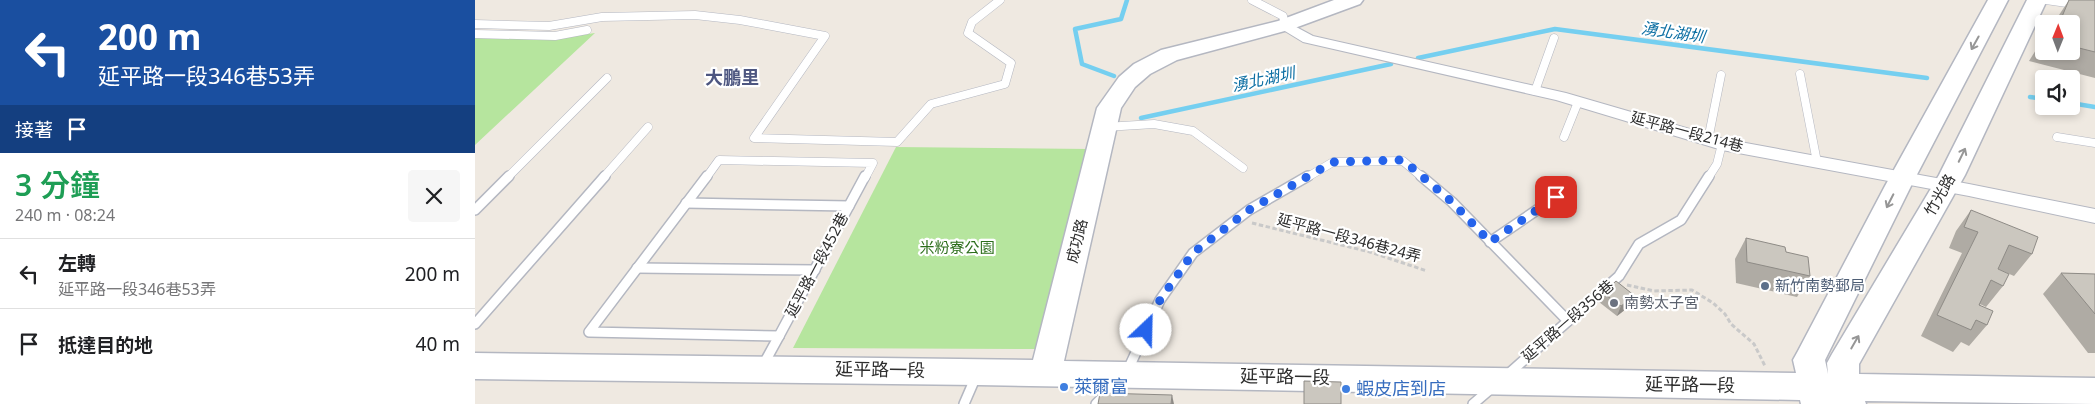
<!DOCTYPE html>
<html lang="zh-TW">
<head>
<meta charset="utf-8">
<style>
	body { margin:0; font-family:"Noto Sans","Noto Sans TC",sans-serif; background:#f6f6f6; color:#202124; height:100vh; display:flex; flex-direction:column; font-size:19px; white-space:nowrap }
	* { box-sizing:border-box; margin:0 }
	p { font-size:16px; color:#757577 }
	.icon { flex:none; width:28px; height:28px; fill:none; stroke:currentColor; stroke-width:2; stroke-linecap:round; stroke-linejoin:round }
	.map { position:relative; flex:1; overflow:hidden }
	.drawer { display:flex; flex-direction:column; background:#fff; width:475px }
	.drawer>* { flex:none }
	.hud { background:#1a4fa0; color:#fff; overflow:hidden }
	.needle { width:32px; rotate:1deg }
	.fabs { position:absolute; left:1560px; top:15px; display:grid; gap:10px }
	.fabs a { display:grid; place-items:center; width:45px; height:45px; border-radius:5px; background:#fff; box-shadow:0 2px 8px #0003; font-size:25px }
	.pin { position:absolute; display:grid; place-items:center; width:42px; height:42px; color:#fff; margin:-21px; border-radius:10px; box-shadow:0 2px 8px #0006 }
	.me { position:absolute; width:55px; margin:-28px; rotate:24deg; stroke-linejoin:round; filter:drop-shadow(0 0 4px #0008) }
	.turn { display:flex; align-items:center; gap:18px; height:105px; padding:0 15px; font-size:22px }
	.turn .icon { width:65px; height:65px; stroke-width:2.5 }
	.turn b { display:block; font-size:35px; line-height:42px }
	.then { display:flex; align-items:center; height:48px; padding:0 15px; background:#0003; gap:10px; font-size:19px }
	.round { display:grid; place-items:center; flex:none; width:52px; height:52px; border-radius:5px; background:#f6f6f6 }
	.head { display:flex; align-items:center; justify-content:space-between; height:85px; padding:0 15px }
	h1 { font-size:30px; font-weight:600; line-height:38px; color:#1e9e55 }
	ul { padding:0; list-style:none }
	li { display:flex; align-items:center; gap:15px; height:70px; padding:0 15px; border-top:1px solid #e0e0e0 }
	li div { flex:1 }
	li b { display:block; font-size:19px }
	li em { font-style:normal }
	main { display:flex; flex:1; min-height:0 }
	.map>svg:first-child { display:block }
	.green { fill:#b6e59e }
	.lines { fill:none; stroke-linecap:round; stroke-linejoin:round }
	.stream { stroke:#75cff0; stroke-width:4.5 }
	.lane-far1-casing { stroke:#b4b7c1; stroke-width:9 }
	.lane-casing { stroke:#b4b7c1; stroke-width:12 }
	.street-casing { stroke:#b4b7c1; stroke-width:2 }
	.secondary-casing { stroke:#b4b7c1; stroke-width:3 }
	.path { stroke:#c9c9c9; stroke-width:3; stroke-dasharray:4.5 2.5; stroke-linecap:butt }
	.lane-far1 { stroke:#fff; stroke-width:8 }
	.lane { stroke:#fff; stroke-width:9 }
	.street { fill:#fff; fill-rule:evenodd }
	.secondary { fill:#fff; fill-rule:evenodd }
	.wall { fill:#afaba4 }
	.shaded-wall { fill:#8e8b86 }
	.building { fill:#cbc7bf; stroke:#8e8b86 }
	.oneway { stroke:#969696 }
	.route { stroke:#2563eb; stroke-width:9; stroke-dasharray:0 16.2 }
	.service-dot { fill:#5c6f8a; stroke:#fff; stroke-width:2 }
	.worship-dot { fill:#6b7280; stroke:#fff; stroke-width:2 }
	.shop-dot { fill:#3f7fe0; stroke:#fff; stroke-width:2 }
	.labels { text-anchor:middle; stroke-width:4.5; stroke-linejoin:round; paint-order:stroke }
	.street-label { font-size:15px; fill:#2e2e2e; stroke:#fff }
	.park-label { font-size:15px; fill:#2c6e1b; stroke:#fff }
	.service-label { font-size:15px; fill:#4e5e75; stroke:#fff; text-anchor:start }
	.worship-label { font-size:15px; fill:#5b616d; stroke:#fff; text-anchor:start }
	.water-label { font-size:16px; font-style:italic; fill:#0d6fa3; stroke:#fff }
	.quarter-label { font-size:18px; font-weight:bold; fill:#4d5680; stroke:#fff }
	.near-street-label { font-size:18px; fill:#2e2e2e; stroke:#fff }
	.near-shop-label { font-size:18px; fill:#366cbe; stroke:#fff; text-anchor:start }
</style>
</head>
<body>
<main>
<section class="drawer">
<div class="hud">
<div class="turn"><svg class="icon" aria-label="left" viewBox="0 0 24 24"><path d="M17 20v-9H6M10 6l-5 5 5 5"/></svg><div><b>200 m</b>延平路一段346巷53弄</div></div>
<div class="then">接著<svg class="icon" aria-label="arrive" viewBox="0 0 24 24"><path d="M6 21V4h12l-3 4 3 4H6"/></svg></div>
</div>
<div class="head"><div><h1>3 分鐘</h1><p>240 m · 08:24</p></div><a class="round"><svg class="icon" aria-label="close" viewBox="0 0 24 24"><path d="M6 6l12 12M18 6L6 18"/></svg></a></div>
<ul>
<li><svg class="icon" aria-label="left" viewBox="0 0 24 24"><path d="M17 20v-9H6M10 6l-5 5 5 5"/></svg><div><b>左轉</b><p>延平路一段346巷53弄</p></div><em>200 m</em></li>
<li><svg class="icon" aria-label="arrive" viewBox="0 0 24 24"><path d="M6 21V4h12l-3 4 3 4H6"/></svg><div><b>抵達目的地</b></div><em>40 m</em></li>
</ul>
</section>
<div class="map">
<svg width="1620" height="404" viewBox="0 0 1620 404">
	<rect width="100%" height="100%" fill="#efe9e1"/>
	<!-- green -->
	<g class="green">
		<polygon points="120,33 0,145 0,37 73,40"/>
		<polygon points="421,147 615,149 562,349 318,348"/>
	</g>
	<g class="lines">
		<!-- stream -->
		<g class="stream">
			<polyline points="943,58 1080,29 1452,78"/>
			<polyline points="639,76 607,64 600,29 646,19 652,0"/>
			<polyline points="1555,97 1569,99"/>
			<polyline points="1596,103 1620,107"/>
			<polyline points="666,118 916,64"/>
		</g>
		<!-- lane-far1 casing -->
		<g class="lane-far1-casing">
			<g id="lane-far1">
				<polyline points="777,0 808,16 810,25"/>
				<polyline points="1571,0 1620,7"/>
				<polyline points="0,24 74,26 127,17 220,15 265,20 350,36 279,138 422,142 456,104 530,84 536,63 493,33 497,22 525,0"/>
				<polyline points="0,34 80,36 112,30"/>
				<polyline points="1325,74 1342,162"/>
				<polyline points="1060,91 1079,38"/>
				<polyline points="630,127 679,124 718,131 768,168"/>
				<polyline points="1089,137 1103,102"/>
				<polyline points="1582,137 1620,143"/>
				<polyline points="1233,140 1246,75"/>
				<polyline points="32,178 132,78"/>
				<polyline points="128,178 173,127"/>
				<polyline points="231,178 244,160 398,163 390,178"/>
				<polyline points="831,178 858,162 928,161 948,178"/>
				<polyline points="1233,178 1242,164 1247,144"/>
			</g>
		</g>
		<!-- lane casing -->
		<g class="lane-casing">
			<g id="lane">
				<polyline points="232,176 114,332 304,336"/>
				<polyline points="946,176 977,202 1093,321"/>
				<polyline points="211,203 374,206"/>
				<polyline points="0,210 34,176"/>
				<polyline points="1015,242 1081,197"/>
				<polyline points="162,268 340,270"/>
				<polyline points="0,324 130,176"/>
				<polyline points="304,336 390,176"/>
				<polyline points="287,367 304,336"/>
				<polyline points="1031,376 1144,276 1164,244 1206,220 1234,176"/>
				<polyline points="489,404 502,374"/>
				<polyline points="621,404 651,374 685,300 718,253 774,210 833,176"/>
				<polyline points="998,404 1019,386"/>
			</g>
		</g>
		<!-- street casing -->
		<g class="street-casing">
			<polygon id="street" points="810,21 838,36 1091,93 1249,139 1494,184 1620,209 1620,223 1494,196 1247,150 1081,100 828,42 805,28 803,25 805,22"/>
		</g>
		<!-- secondary casing -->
		<g class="secondary-casing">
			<polygon id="secondary" points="859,0 888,0 885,4 817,29 702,60 675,74 660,87 646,108 589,361 1321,373 1318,360 1323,351 1410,186 1513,0 1533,0 1436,186 1350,360 1353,374 1352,363 1357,354 1464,175 1552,0 1572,0 1490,175 1384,364 1384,374 1620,378 1620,404 1390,401 1391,404 1326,404 1325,400 503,385 0,379 0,353 558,360 622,108 644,77 659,64 686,50 803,21"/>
		</g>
		<!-- path -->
		<g class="path">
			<polyline points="777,223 895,252 952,271"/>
			<polyline points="1152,285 1179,291 1217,290 1238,303 1250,314 1256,324 1279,344 1290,366"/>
		</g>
		<!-- lane-far1 -->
		<use href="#lane-far1" class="lane-far1"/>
		<!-- lane -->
		<use href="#lane" class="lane"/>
		<!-- street -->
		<use href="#street" class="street"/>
		<!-- secondary -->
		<use href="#secondary" class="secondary"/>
	</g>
	<!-- wall -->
	<g class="wall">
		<polygon points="1594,0 1620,0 1620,78 1554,61 1569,37 1569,51 1596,51 1596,24 1578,24"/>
		<polygon points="1496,210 1557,254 1539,276 1523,269 1528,286 1511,307 1505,304 1512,325 1494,346 1486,342 1478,352 1446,336 1487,253 1474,248 1481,231"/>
		<polygon points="1271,238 1311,252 1335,276 1322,297 1261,283 1260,259"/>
		<polygon points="1586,273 1620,274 1620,353 1613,353 1568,294"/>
		<polygon points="1128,293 1160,296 1156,305 1142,316 1124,302"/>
	</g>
	<!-- shaded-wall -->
	<g class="shaded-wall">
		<polygon points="1160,296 1156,305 1142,316 1146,306"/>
		<polygon points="697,395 699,404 696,404"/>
	</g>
	<!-- building -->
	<g class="building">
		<polygon points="1594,0 1620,0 1620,52 1596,46 1596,24 1578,24 1582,18 1586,19"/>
		<polygon points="1496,210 1563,237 1557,254 1534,245 1523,269 1534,274 1528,286 1516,280 1504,305 1518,311 1512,325 1501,320 1496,330 1462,315 1503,232 1489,227"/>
		<polygon points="1271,238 1310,247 1311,252 1333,257 1335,276 1272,262"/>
		<polygon points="1586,273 1620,274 1620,314"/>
		<polygon points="1141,281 1160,296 1146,306 1128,293"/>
		<polygon points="829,381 866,382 866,404 829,404"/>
		<polygon points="625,393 697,395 696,404 623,404"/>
	</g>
	<!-- one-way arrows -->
	<defs><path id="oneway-shaft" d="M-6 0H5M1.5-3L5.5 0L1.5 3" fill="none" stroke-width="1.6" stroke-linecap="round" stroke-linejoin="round" transform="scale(1.25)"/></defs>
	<g class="oneway">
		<use href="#oneway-shaft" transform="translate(1500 43) rotate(119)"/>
		<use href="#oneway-shaft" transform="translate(1487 155) rotate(-64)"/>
		<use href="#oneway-shaft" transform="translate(1415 201) rotate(117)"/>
		<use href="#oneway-shaft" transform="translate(1380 342) rotate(-60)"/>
	</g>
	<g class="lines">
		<!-- route -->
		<polyline class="route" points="671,330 685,300 718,253 774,210 858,162 928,160 977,202 1015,242 1081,197"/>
	</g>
	<!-- markers -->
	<circle class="service-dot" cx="1290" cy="286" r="5"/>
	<circle class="worship-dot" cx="1139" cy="303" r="5"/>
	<g class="shop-dot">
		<circle cx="589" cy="387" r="5"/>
		<circle cx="871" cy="389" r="5"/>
	</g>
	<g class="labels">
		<!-- street labels -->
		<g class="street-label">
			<text transform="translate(1212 132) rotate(15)" y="5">延平路一段214巷</text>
			<text transform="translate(1465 195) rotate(-60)" y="5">竹光路</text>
			<text transform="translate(874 238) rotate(15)" y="5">延平路一段346巷24弄</text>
			<text transform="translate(602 241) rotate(-76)" y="5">成功路</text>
			<text transform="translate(342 265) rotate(-62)" y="5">延平路一段452巷</text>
			<text transform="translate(1093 321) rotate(-41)" y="5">延平路一段356巷</text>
		</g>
		<!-- park labels -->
		<g class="park-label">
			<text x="482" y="253">米粉寮公園</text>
		</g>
		<!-- service labels -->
		<g class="service-label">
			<text x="1300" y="291">新竹南勢郵局</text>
		</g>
		<!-- worship labels -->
		<g class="worship-label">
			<text x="1149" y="308">南勢太子宮</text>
		</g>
		<!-- water labels -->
		<g class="water-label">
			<text transform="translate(1198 32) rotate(8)" y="6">湧北湖圳</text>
			<text transform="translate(788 79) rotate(-12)" y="6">湧北湖圳</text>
		</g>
		<!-- quarter labels -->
		<g class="quarter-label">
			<text x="257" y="84">大鵬里</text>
		</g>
		<!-- near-street labels -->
		<g class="near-street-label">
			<text transform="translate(405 370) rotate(1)" y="6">延平路一段</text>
			<text transform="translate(810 377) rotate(1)" y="6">延平路一段</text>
			<text transform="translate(1215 385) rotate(1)" y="6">延平路一段</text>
		</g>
		<!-- near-shop labels -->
		<g class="near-shop-label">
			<text x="599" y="393">萊爾富</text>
			<text x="881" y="395">蝦皮店到店</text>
		</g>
	</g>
</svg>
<div class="fabs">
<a><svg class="needle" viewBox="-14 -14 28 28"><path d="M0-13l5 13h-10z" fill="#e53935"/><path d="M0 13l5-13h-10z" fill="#757577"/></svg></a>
<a><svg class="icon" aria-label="sound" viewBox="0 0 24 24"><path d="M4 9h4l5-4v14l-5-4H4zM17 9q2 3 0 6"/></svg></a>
</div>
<div class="pin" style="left:1081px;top:197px;background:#d93025"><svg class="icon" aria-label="arrive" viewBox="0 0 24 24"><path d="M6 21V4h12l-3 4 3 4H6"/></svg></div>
<svg class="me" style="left:671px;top:330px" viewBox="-20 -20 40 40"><circle r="19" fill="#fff"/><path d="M0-13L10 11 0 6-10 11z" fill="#2563eb"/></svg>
</div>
</main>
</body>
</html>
